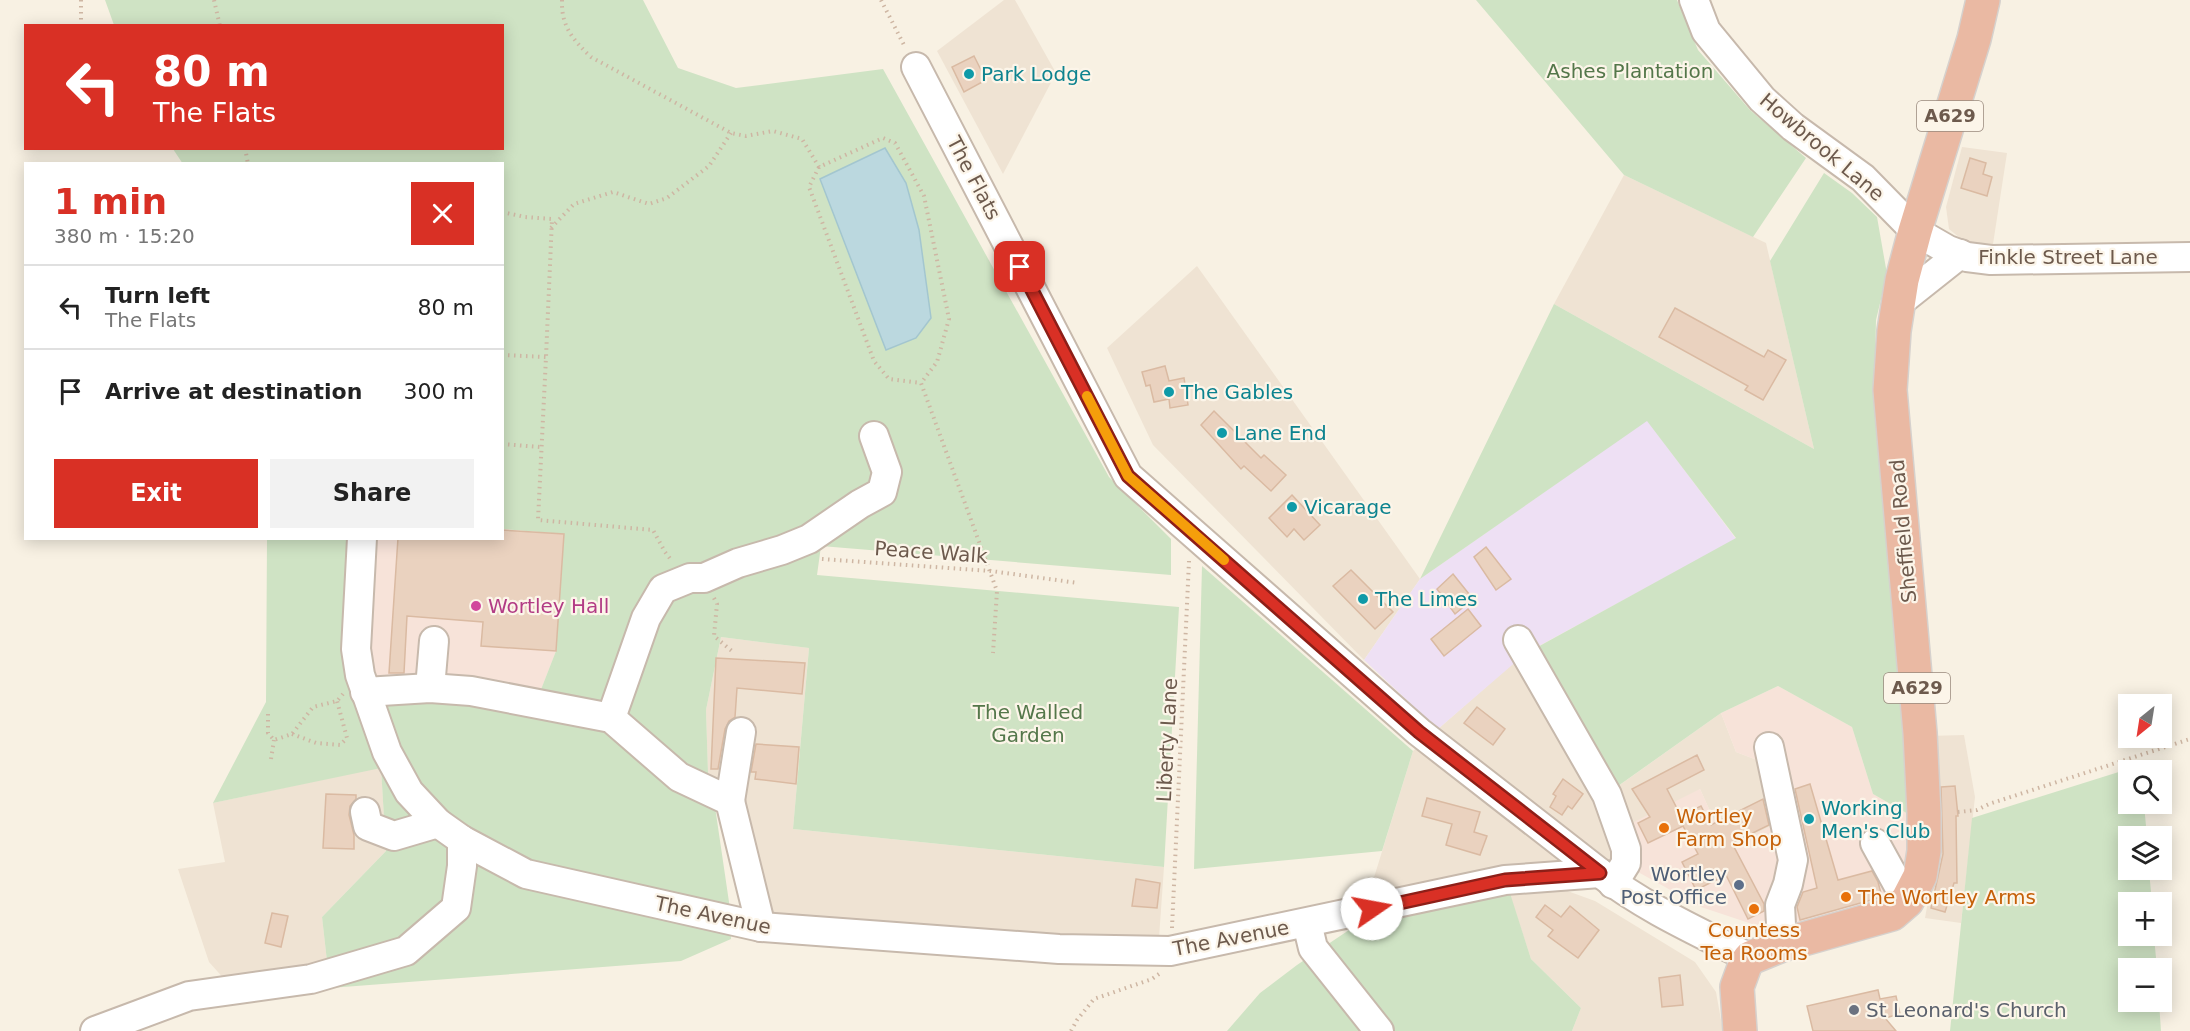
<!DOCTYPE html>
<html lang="en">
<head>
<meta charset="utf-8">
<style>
	body { margin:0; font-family:"DejaVu Sans",sans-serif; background:#f2f2f2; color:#222; height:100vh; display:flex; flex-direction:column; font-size:22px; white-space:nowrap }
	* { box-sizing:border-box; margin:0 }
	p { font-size:20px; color:#767676 }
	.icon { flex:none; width:33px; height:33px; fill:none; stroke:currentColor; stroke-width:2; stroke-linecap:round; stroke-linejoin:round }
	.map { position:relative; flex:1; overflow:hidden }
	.panel { position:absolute; left:24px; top:162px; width:480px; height:378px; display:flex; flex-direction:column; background:#fff; border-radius:0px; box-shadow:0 3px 15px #0003 }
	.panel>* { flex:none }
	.guide { position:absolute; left:24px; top:24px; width:480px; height:126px; border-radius:0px; box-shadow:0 3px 15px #0003; background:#d93025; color:#fff; overflow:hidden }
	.needle { width:39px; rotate:210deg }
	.fabs { position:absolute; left:2118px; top:694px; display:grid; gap:12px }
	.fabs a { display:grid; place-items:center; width:54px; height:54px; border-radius:0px; background:#fff; box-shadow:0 3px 15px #0003; font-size:30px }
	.pin { position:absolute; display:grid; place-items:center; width:51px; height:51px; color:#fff; margin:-26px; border-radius:12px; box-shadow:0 3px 9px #0006 }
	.me { position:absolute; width:66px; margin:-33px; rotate:78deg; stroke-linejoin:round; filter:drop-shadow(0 0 4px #0008) }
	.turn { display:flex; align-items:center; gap:21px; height:126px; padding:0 30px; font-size:27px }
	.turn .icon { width:78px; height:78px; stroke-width:2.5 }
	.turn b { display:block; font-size:42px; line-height:51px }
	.round { display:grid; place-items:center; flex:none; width:63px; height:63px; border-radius:0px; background:#f2f2f2 }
	.headline { display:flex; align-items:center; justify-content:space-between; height:102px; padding:0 30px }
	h1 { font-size:36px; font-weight:600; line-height:45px; color:#d93025 }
	.action { display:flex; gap:12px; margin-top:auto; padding:12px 30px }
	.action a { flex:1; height:69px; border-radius:0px; background:#d93025; color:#fff; font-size:24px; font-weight:600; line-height:69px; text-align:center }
	.action a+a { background:#f2f2f2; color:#222 }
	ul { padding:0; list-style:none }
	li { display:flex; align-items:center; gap:18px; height:84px; padding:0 30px; border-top:2px solid #e0e0e0 }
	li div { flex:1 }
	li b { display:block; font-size:22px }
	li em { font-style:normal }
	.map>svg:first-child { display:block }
	.residential { fill:#efe3d3 }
	.commercial { fill:#f7e3d9 }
	.education { fill:#eee0f4 }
	.green { fill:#cfe3c4; fill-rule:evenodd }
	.water { fill:#bbd8df; stroke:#a3c6cf; stroke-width:1.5 }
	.building { fill:#ead2bf; stroke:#dabaa2; stroke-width:1.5 }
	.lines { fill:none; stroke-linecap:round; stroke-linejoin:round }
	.minor-casing { stroke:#c7b9ac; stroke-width:32 }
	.highway-casing { stroke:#d6d1cd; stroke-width:36 }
	.path { stroke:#ceb6a3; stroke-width:4; stroke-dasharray:1.5 4.5; stroke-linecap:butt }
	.minor { stroke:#fff; stroke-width:28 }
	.highway { stroke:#eab9a3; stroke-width:33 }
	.route-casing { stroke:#8d1f18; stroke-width:15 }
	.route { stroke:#d93025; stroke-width:10 }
	.slow { stroke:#f59e0b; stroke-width:10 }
	.culture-dot { fill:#0f9aa8; stroke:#fcf5e9; stroke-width:2 }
	.hotel-dot { fill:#d1479c; stroke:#fcf5e9; stroke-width:2 }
	.food-dot { fill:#e8710a; stroke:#fcf5e9; stroke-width:2 }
	.service-dot { fill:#5c6f8a; stroke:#fcf5e9; stroke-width:2 }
	.worship-dot { fill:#6b7280; stroke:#fcf5e9; stroke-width:2 }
	.labels { text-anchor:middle; stroke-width:4.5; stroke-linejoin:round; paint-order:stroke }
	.shield { fill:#fcf5e9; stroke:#98887c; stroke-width:1.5 }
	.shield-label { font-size:18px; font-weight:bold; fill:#6d5a4d }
	.park-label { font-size:20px; fill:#54774a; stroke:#fcf5e9 }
	.culture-label { font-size:20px; fill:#0d838f; stroke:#fcf5e9; text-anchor:start }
	.street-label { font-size:20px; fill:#6d5a4d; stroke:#fcf5e9 }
	.hotel-label { font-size:20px; fill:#b23c85; stroke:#fcf5e9; text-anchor:start }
	.food-label { font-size:20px; fill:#c56008; stroke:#fcf5e9; text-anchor:start }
	.service-label { font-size:20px; fill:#4e5e75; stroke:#fcf5e9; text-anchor:end }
	.worship-label { font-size:20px; fill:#5b616d; stroke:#fcf5e9; text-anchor:start }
</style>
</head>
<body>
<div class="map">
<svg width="2190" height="1031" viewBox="0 0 2190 1031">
	<rect width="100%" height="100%" fill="#f8f1e3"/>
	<!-- residential -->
	<g class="residential">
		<polygon points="1004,0 1015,0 1056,73 1003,174 937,51"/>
		<polygon points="1962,147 2007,153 1993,244 1965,242 1949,229 1946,207"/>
		<polygon points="1624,175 1766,243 1814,449 1554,304"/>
		<polygon points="1197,266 1420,579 1364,660 1153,445 1107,348"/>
		<polygon points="721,637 809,648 793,829 1164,867 1159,938 1059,936 772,917 714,800 708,772 706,710"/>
		<polygon points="1519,658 1600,799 1721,713 1736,752 1757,760 1766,773 1781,821 1727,849 1700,789 1615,861 1561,862 1368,897 1413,751"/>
		<polygon points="1964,735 1975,797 1961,923 1925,918 1934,868 1928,736"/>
		<polygon points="381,767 386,851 322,917 330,988 235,991 209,962 178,869 225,862 213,803"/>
		<polygon points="1505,880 1562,889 1595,901 1695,962 1716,992 1723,1031 1572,1031 1581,1008 1531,959"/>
	</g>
	<!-- commercial -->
	<g class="commercial">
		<polygon points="503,529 564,534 556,651 533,710 351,689 342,638 347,539 502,538"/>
		<polygon points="1778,686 1852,727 1873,794 1910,815 1909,859 1888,904 1794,930 1767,929 1701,907 1638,872 1630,824 1700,789 1727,848 1781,821 1766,773 1757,760 1736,752 1721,713"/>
	</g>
	<!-- education -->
	<polygon class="education" points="1647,420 1736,539 1526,653 1438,729 1364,660 1420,579"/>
	<!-- green -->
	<g class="green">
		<path d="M105,0h538l35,68 58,20 147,-19 226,408 62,62v36l-350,-29 -4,29 362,32 -15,260 -371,-38 16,-181 -88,-11 -15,73 2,62 6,28 15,102 2,37 -50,22 -351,27 -8,-71 64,-66 -5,-83 -168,35 53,-101 1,-163h80l-5,99 9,51 30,12 71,2 81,7 23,-59 8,-117 -61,-5 -1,-365h-319l-10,-15 329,-1v-122l-388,-1zM885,148l21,35 13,47 12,88 -15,20 -96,-159z"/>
		<polygon points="1476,0 1677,0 1698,50 1750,110 1806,158 1753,237 1624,175"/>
		<polygon points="1824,173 1852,193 1877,217 1887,274 1876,320 1874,403 1907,734 1910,815 1873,794 1852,727 1778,686 1721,713 1611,791 1534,649 1736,538 1647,421 1420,579 1554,304 1814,449 1770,261"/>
		<polygon points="1202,566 1413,751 1382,851 1194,869"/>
		<polygon points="2141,765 2142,771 2128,771 2128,804 2144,804 2147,837 2128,837 2128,870 2149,870 2152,903 2128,903 2128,936 2154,936 2157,969 2128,969 2128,1002 2159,1002 2161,1031 1950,1031 1972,818"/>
		<polygon points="1509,890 1531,959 1581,1008 1572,1031 1227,1031 1260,993 1297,965 1352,928"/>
	</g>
	<!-- water -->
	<polygon class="water" points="885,148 906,183 919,230 931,318 916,338 886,350 820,179"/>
	<!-- building -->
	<g class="building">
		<polygon points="974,56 986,80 964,92 952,67"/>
		<polygon points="1970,158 1986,163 1983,174 1992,177 1987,196 1961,188"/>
		<polygon points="1675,308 1764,357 1768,350 1786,360 1763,400 1745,390 1748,386 1659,337"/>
		<polygon points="1165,366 1169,381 1184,378 1188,405 1170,408 1169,399 1154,402 1150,385 1146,386 1142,372"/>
		<polygon points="1214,411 1261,458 1264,455 1286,475 1271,491 1244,466 1241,469 1201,425"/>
		<polygon points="1292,495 1320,525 1304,540 1294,529 1287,537 1269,518"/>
		<polygon points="502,530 564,534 556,651 481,646 483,622 407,616 404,673 389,673 398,538 502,538"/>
		<polygon points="1486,547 1511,579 1496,590 1474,557"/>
		<polygon points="1351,570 1393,612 1375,629 1333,586"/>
		<polygon points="1453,574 1473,599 1455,614 1437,589"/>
		<polygon points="1468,609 1481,626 1444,656 1431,639"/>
		<polygon points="716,658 805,663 802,694 737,688 735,717 729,721 725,729 718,769 711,769"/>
		<polygon points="1477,707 1505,729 1493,745 1464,723"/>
		<polygon points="756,744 799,747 796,784 755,779 756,772 751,772"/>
		<polygon points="1697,755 1704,770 1667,789 1681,816 1701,806 1711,825 1763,799 1769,825 1732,843 1764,904 1764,911 1748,919 1726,875 1696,890 1682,862 1698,854 1683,826 1648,843 1638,823 1650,817 1632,789"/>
		<polygon points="1563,779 1583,794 1572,809 1568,806 1562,815 1550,807 1556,796 1553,794"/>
		<polygon points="1810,784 1838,880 1872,871 1878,882 1882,897 1800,920 1797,907 1803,892 1817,888 1795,789"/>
		<polygon points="1955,786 1958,816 1956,816 1957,883 1954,883 1945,912 1931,908 1943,854 1941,787"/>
		<polygon points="326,794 356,795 356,799 350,806 349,815 354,835 354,849 323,848"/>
		<polygon points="1427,798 1480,812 1474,832 1487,836 1480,855 1446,845 1452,824 1422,816"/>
		<polygon points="1136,879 1160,883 1157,908 1132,906"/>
		<polygon points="1545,905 1561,917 1570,906 1599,930 1578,958 1548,936 1553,930 1536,917"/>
		<polygon points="272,913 288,916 281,947 265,943"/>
		<polygon points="1680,975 1683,1005 1662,1007 1659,978"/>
		<polygon points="1878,990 1880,999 1896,996 1900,1014 1885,1018 1896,1031 1813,1031 1807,1006"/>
	</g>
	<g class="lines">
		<!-- minor casing -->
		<g class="minor-casing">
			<g id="minor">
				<polyline points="1694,0 1706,31 1762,99 1793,127 1863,178 1915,231 1948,250 1967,257 1991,260 2190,257"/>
				<path d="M916,67l212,409 291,256 181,141c45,35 99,59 150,85"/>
				<polyline points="1897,304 1960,254"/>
				<polyline points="362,538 356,649 360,675 387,752 409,792 438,823 462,840 526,874 761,927 1059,949 1170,951 1505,880 1600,873"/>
				<polyline points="1518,640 1607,795 1626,849 1626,863 1613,884"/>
				<polyline points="430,688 434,641"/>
				<polyline points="365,692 430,688 471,691 611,718 679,777 730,801 761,927"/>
				<polyline points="611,718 646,618 663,589 690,578 704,578 738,563 782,550 809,539 860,504 882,492 887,472 874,436"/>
				<polyline points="1769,747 1793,860 1788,884 1780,905 1782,945"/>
				<polyline points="730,801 741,732"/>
				<polyline points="365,812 368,826 394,836 438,823"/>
				<polyline points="1875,843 1907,901"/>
				<polyline points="1307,923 1313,948 1379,1031"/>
				<polyline points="95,1031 189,996 311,979 406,951 456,908 462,866 462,840"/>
			</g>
		</g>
		<!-- highway casing -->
		<g class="highway-casing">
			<polyline id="highway" points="1740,1031 1737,987 1745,965 1750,958 1782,945 1892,914 1907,901 1920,876 1924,851 1924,813 1920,733 1890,390 1894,331 1902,280 1915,231 1974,39 1983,0"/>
		</g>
		<!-- path -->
		<g class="path">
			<polyline points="81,0 81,26"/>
			<polyline points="214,0 220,26"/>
			<path d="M562,0c-1,26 11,40 29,57l140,76 15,3 27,-5 29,8 17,28 64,-29 12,5 29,53 25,123 -12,43 -16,21 76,208 -4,62"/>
			<polyline points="881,0 905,47"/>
			<polyline points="245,148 248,164"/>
			<polyline points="819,167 809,187 874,361 889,379 921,383"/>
			<polyline points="502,212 525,217 552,219 546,357"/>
			<polyline points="551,228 574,204 613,192 649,204 667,198 709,166 731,133"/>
			<polyline points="502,355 546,357 538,520 653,530 665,552 672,561"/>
			<polyline points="502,444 540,447"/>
			<polyline points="822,559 991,571 1078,583"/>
			<polyline points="714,598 717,604 714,636 733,652"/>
			<polyline points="268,714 268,733 274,740 292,734 313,707 337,701 343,694"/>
			<polyline points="292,734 316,743 340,745 347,738 337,701"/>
			<polyline points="271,759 274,740"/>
			<polyline points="1958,812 1977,810 1989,804 2190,739"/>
			<polyline points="1172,928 1189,561"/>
			<polyline points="1071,1031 1077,1020 1094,999 1152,979 1159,974"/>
		</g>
		<!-- minor -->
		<use href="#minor" class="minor"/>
		<!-- highway -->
		<use href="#highway" class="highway"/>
	</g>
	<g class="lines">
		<!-- route casing -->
		<g class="route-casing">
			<polyline id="route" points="1020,267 1128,476 1419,732 1600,873 1505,880 1372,909"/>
		</g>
		<!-- route -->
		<use href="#route" class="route"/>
		<!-- slow -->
		<polyline class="slow" points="1087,396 1128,476 1224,560"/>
	</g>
	<!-- markers -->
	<g class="culture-dot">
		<circle cx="969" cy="74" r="6"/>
		<circle cx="1169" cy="392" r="6"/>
		<circle cx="1222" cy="433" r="6"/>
		<circle cx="1292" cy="507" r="6"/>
		<circle cx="1363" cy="599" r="6"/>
		<circle cx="1809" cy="819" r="6"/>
	</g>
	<circle class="hotel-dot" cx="476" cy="606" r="6"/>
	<g class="food-dot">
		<circle cx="1664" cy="828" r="6"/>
		<circle cx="1846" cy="897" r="6"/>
		<circle cx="1754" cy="909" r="6"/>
	</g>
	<circle class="service-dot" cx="1739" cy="885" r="6"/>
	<circle class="worship-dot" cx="1854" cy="1010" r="6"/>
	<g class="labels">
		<!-- shield labels -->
		<g class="shield">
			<rect x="1917" y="101" width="66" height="30" rx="4.5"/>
			<rect x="1884" y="673" width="66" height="30" rx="4.5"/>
		</g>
		<g class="shield-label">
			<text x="1950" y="122">A629</text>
			<text x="1917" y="694">A629</text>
		</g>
		<!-- park labels -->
		<g class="park-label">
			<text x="1630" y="78">Ashes Plantation</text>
			<text x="1028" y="719">The Walled<tspan x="1028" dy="23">Garden</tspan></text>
		</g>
		<!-- culture labels -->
		<g class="culture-label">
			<text x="981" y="81">Park Lodge</text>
			<text x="1181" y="399">The Gables</text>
			<text x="1234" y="440">Lane End</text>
			<text x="1304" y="514">Vicarage</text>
			<text x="1375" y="606">The Limes</text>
			<text x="1821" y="815">Working<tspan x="1821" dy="23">Men's Club</tspan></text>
		</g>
		<!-- street labels -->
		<g class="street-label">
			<text transform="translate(1822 147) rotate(40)" y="7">Howbrook Lane</text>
			<text transform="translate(974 178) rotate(62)" y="7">The Flats</text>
			<text x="2068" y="264">Finkle Street Lane</text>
			<text transform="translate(1903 531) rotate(-95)" y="7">Sheffield Road</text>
			<text transform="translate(931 552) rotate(4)" y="7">Peace Walk</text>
			<text transform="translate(1167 740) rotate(-87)" y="7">Liberty Lane</text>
			<text transform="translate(713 915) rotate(12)" y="7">The Avenue</text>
			<text transform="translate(1231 938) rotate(-11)" y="7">The Avenue</text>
		</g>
		<!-- hotel labels -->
		<g class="hotel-label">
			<text x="488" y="613">Wortley Hall</text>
		</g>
		<!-- food labels -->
		<g class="food-label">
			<text x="1676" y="823">Wortley<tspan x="1676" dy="23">Farm Shop</tspan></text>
			<text x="1858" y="904">The Wortley Arms</text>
			<text x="1754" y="937" text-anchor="middle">Countess<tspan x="1754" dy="23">Tea Rooms</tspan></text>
		</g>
		<!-- service labels -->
		<g class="service-label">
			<text x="1727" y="881">Wortley<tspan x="1727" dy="23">Post Office</tspan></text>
		</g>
		<!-- worship labels -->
		<g class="worship-label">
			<text x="1866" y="1017">St Leonard's Church</text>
		</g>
	</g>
</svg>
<div class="fabs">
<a><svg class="needle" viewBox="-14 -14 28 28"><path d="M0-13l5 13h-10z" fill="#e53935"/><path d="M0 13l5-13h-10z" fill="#767676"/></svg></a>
<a><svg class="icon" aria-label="search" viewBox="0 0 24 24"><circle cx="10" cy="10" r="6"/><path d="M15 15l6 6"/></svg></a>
<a><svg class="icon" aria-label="layers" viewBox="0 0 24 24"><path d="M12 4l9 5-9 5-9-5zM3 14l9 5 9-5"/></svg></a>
<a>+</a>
<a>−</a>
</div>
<div class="pin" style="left:1020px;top:267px;background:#d93025"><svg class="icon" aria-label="arrive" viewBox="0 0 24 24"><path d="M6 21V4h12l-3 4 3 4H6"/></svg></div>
<svg class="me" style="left:1372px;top:909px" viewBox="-20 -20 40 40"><circle r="19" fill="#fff"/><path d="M0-13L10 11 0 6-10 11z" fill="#d93025"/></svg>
<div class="guide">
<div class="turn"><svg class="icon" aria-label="left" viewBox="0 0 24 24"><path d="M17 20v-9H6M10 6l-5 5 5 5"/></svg><div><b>80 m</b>The Flats</div></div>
</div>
<section class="panel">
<div class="headline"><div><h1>1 min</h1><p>380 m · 15:20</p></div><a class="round" style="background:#d93025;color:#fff"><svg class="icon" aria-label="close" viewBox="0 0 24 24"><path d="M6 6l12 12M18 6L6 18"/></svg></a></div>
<ul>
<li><svg class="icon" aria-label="left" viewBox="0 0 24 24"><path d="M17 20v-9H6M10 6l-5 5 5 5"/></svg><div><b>Turn left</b><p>The Flats</p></div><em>80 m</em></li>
<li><svg class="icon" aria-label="arrive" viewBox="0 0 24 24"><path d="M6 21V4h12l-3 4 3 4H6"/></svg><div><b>Arrive at destination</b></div><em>300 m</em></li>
</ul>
<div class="action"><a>Exit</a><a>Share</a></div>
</section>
</div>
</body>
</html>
